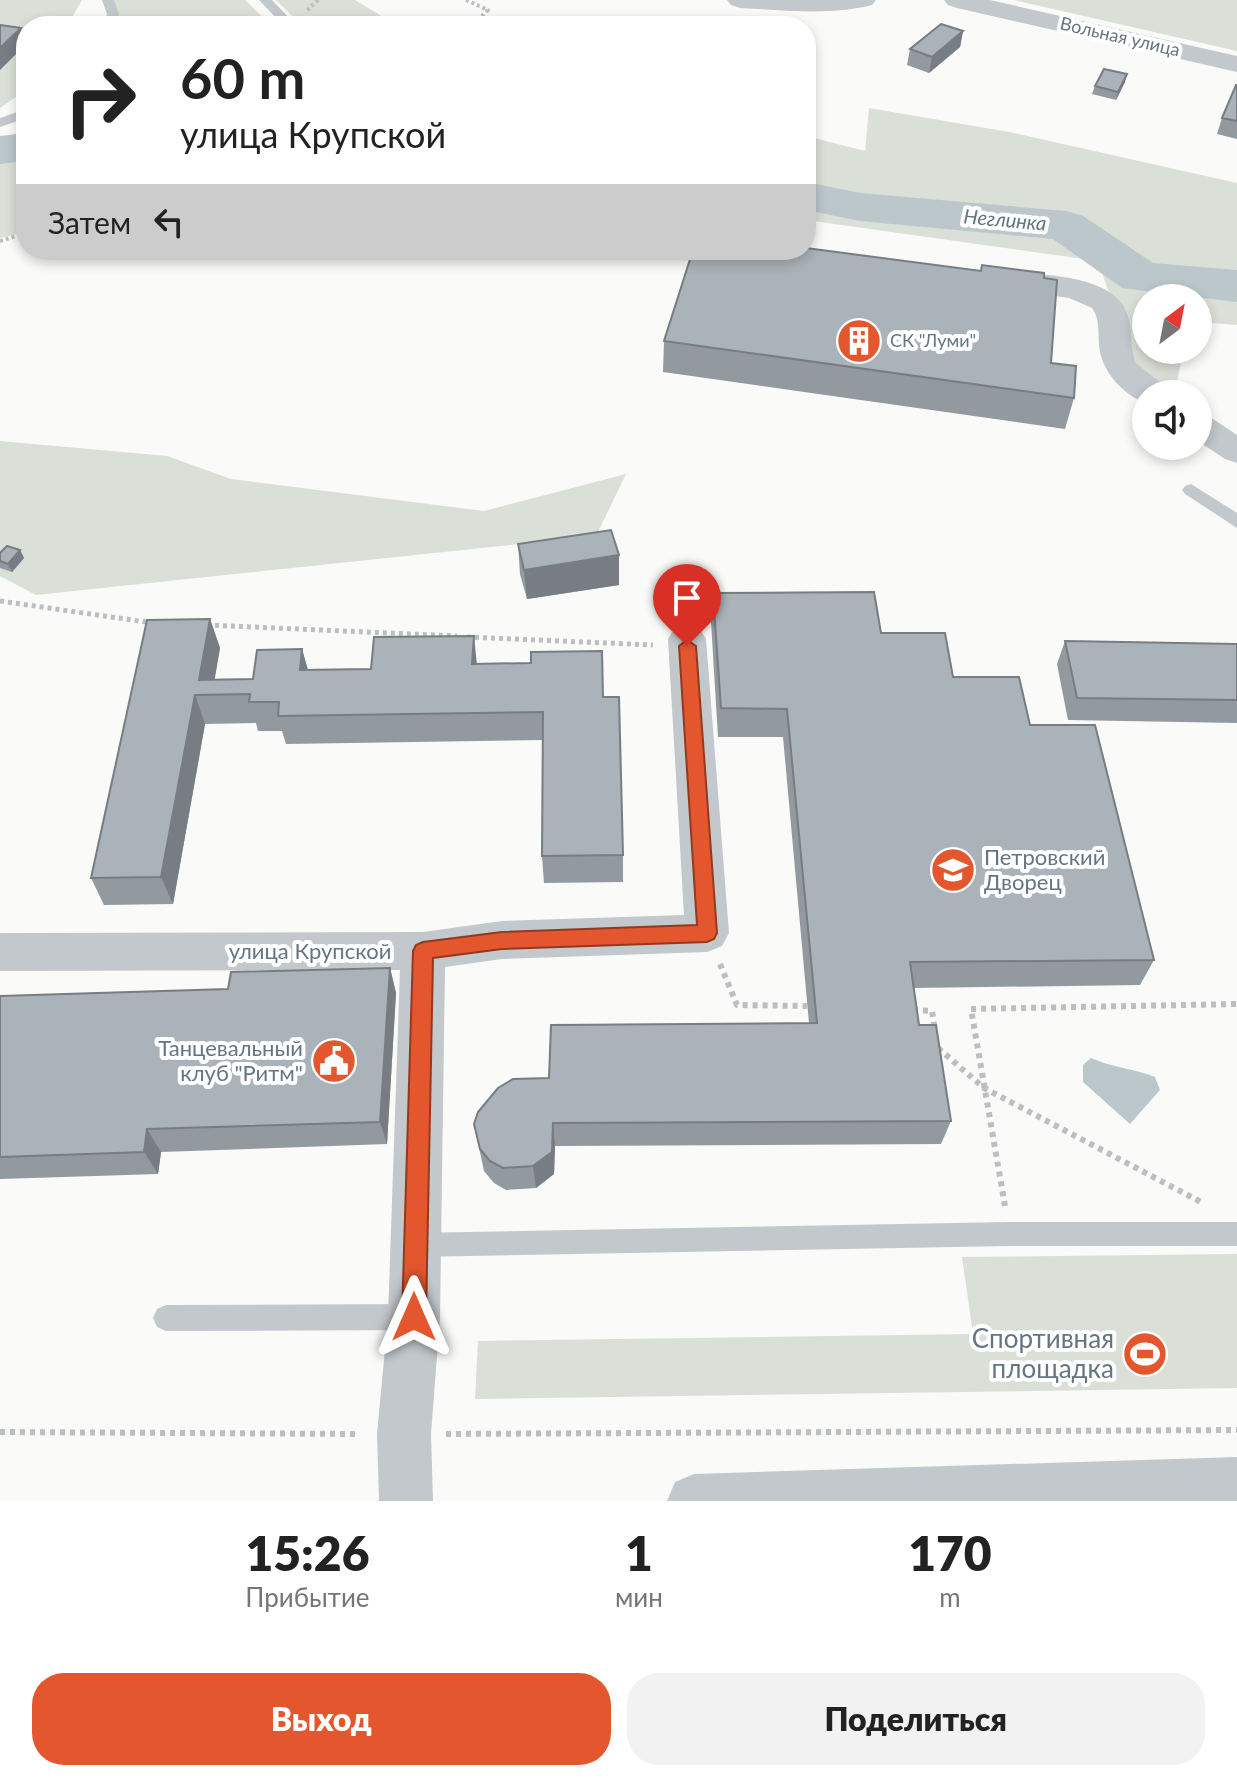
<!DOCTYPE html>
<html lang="ru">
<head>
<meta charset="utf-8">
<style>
	body { margin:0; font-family:Lato,sans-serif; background:#f2f2f2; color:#222; height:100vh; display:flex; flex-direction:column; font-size:30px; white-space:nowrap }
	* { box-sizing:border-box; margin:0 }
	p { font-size:26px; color:#767676 }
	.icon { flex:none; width:44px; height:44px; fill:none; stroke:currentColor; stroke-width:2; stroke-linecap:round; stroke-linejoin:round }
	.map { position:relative; height:1501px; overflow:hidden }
	.drawer { display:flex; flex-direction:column; background:#fff; flex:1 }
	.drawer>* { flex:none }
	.top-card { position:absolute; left:16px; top:16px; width:800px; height:244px; border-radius:32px; box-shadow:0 4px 12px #0003; background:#fff; color:#222; overflow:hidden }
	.needle { width:52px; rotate:32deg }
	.controls { position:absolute; left:1132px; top:284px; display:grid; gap:16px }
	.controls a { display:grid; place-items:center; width:80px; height:80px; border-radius:50%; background:#fff; box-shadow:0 4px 12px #0003; font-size:40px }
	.pin { position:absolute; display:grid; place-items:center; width:68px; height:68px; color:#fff; margin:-82px -34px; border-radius:50% 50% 50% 0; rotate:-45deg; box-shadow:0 0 8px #0007 }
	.pin .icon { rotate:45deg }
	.me { position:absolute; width:88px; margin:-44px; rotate:0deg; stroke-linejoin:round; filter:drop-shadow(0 0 6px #0008) }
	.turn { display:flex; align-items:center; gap:28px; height:168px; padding:0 32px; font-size:36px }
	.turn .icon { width:104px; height:104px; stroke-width:2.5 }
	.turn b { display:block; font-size:56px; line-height:68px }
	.then { display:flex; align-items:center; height:76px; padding:0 32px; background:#0003; gap:16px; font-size:30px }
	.eta { display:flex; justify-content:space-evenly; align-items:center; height:136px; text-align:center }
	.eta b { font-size:48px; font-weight:800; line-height:56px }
	.action { display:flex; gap:16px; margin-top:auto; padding:16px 32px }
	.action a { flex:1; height:92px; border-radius:32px; background:#e4572e; color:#fff; font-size:32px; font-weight:800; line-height:92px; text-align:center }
	.action a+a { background:#f2f2f2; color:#222 }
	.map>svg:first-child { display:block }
	.green { fill:#dadfd7 }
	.water { fill:#bbc7cb }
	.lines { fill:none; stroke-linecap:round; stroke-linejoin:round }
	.river { fill:#bbc7cb; fill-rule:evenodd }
	.path-far2 { stroke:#bbbfc2; stroke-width:4; stroke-dasharray:3 3; stroke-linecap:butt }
	.path-far1 { stroke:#bbbfc2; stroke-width:5; stroke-dasharray:4 4; stroke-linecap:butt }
	.path { stroke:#bbbfc2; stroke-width:6; stroke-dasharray:5 5; stroke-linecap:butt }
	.lane { fill:#c3c8cc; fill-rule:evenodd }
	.street { fill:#c3c8cc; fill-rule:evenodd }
	.wall { fill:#929a9f }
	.shaded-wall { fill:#777d82 }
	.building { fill:#aab3b9; stroke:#777d82; stroke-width:2 }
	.route { fill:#e4572e; stroke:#94391e; stroke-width:2 }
	.labels { text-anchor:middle; stroke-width:8; stroke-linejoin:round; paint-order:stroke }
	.far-street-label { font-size:18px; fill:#657683; stroke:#fff }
	.far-poi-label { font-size:18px; fill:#657683; stroke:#fff; text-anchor:start }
	.far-water-label { font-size:20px; font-style:italic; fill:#60757c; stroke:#fff }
	.poi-label { font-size:22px; fill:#657683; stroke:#fff; text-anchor:start }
	.street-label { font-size:22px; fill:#657683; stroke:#fff }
	.near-poi-label { font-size:26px; fill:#657683; stroke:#fff; text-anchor:end }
</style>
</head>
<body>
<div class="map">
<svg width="1237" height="1501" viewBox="0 0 1237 1501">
	<rect width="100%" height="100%" fill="#fafaf8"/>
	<!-- green -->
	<g class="green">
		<polygon points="0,0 82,0 67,26 26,26 26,90 0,108"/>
		<polygon points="114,0 245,0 272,26 116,26 118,18"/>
		<polygon points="276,0 355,0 398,26 302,26"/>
		<polygon points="1014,0 1237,0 1237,51"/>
		<polygon points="869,108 1009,132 1237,183 1237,325 1198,322 1198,298 1146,298 1146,350 1183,350 1175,394 1146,394 1146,400 1098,261 806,220 806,136 865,151"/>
		<polygon points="26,135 26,232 0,238 0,137"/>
		<polygon points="0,441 167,456 231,479 484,511 626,474 596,536 36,595 0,576"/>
		<polygon points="1237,1254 1237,1388 475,1399 478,1341 973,1334 962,1257"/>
	</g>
	<!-- water -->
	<path class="water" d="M1091,1058c22,10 42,10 64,19l5,13 -30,34 -47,-42v-17z"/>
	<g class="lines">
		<!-- river -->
		<g class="river">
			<polygon points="26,133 26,161 0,164 0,136"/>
			<polygon points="806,182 860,193 1066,211 1083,216 1153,263 1237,270 1237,302 1122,288 1053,239 860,221 806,210"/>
		</g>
		<!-- path-far2 -->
		<g class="path-far2">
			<polyline points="466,0 488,10 472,26"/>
			<polyline points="307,10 318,0"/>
			<polyline points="0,241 26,233"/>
		</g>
		<!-- path-far1 -->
		<g class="path-far1">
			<polyline points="0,601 153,623"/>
			<polyline points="207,625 457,636"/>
			<polyline points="467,637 653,645"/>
		</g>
		<!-- path -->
		<g class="path">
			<polyline points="720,964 737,1005 807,1006"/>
			<polyline points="913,1010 932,1011 935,1031"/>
			<polyline points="938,1048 984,1088 1201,1202"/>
			<polyline points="1005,1206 971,1009 1237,1004"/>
			<polyline points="0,1432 360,1434"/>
			<polyline points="446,1434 1237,1430"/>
		</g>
		<!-- lane -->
		<g class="lane">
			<polygon points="102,0 114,0 119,14 115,26 103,26 107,14"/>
			<polygon points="259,0 272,0 297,26 284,26"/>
			<polygon points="26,109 26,118 0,127 0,118"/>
			<polygon points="1191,484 1237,513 1237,528 1185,494 1182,490 1185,486"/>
			<polygon points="1010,1222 1237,1222 1237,1246 1010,1246 415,1257 406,1254 403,1245 406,1236 415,1233"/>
			<polygon points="414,1304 423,1308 427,1317 423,1326 414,1330 166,1331 157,1327 153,1318 157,1309 166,1305"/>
		</g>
		<!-- street -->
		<g class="street">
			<path d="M727,0h149l-4,5c-43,11 -88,5 -132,3l-9,-3z"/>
			<polygon points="944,0 990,0 1237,56 1237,72 957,8 948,5"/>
			<path d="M1001,271c36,4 111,2 126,42 6,16 2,34 9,50l29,23 4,8h-23v9c-23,-8 -45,-32 -47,-58 -1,-13 1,-26 -7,-37l-23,-10 -79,-11 -4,-7 4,-7z"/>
			<polygon points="1198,414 1210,417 1237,435 1237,463 1225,459 1198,441"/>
			<polygon points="687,625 700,629 706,639 729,933 722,946 707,952 502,959 445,967 440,1317 431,1434 433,1501 379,1501 377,1434 388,1317 400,970 0,971 0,933 423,932 502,921 684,915 668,639 674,629"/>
			<polygon points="1237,1457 1237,1501 667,1501 675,1482 694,1474"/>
		</g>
	</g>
	<!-- wall -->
	<g class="wall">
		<polygon points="963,31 960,47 929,73 907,65 910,49"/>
		<polygon points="1125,82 1116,100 1092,94 1095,86"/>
		<polygon points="1237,85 1237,139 1217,134 1222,118"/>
		<polygon points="1044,278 1051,363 1074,398 1065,429 663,372 664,341"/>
		<polygon points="518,544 619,585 527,599 520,574"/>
		<polygon points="20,550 24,558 12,572 0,568 0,553"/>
		<polygon points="713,593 881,633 1030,725 1154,960 1140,985 914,988 919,1025 951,1121 941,1144 555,1146 554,1174 536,1188 506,1190 494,1183 484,1171 474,1124 549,1078 809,1023 783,737 718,737 711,622"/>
		<polygon points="210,619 220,648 214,680 253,679 302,649 308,670 371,669 477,664 603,697 623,855 623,882 544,883 542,856 543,740 286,744 282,731 258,731 256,723 205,724 173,904 104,905 91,878"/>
		<polygon points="1065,641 1237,644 1237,723 1068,720 1057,664"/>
		<polygon points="390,968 396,993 387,1144 161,1152 158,1174 0,1179 0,996 228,989"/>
	</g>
	<!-- shaded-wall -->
	<g class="shaded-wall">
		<polygon points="21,28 26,44 0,70 0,48"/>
		<polygon points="963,31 960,47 929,73 932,57"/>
		<polygon points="1127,74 1125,82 1116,100 1118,92"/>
		<polygon points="20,550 24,558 12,572 8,564"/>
		<polygon points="619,555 619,585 527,599 524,570"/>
		<polygon points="210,619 220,648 212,695 199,680"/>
		<polygon points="474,636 477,665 472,664"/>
		<polygon points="302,649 310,678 300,670"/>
		<polygon points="195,695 205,724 173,904 161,877"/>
		<polygon points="390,968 396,993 387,1144 380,1122"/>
		<polygon points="553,1123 555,1146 554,1174 536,1188 533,1166"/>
		<polygon points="147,1129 161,1152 158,1174 144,1152"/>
	</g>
	<!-- building -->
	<g class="building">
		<polygon points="941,24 963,31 932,57 910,49"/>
		<polygon points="0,25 21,28 0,48"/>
		<polygon points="1104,69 1127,74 1118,92 1095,86"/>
		<polygon points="1236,85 1237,85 1237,121 1222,118"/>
		<polygon points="806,248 981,271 982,265 1044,273 1044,278 1057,280 1051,363 1076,366 1074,398 664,341 693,250 806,250"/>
		<polygon points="611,530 619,555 524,570 518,544"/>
		<polygon points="7,546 20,550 8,564 0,561 0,553"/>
		<polygon points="874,592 881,633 945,633 953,677 1019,677 1030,725 1095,725 1154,960 910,962 919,1025 936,1025 951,1121 553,1123 552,1152 533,1166 503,1168 490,1161 480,1149 474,1124 478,1112 498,1088 513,1079 549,1078 551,1025 817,1023 787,709 721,708 713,593"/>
		<polygon points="210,619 199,680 253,679 257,650 302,649 300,670 371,669 374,637 474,636 472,664 531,663 531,652 602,651 603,697 619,697 623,855 542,856 543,712 278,716 279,702 249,702 250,694 195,695 161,877 91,878 147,620"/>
		<polygon points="1065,641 1237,644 1237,700 1077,698"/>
		<polygon points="390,968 380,1122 147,1129 144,1152 0,1157 0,996 228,989 231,972"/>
	</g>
	<!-- route -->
	<polygon class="route" points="687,640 696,646 717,933 714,939 707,942 502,949 433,958 426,1317 422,1326 414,1329 406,1326 402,1317 413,951 416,945 423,942 502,932 697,925 679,646"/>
	<!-- icons -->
	<defs>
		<g id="building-disc" transform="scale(2.3)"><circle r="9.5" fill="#e4572e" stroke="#fff"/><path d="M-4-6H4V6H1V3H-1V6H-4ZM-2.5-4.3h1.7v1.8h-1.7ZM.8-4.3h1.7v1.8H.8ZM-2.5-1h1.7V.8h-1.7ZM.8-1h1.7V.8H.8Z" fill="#fff"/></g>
		<g id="school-disc" transform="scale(2.3)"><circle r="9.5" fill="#e4572e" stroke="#fff"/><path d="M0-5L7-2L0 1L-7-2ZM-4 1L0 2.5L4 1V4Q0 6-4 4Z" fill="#fff"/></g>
		<g id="civic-disc" transform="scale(2.3)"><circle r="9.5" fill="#e4572e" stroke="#fff"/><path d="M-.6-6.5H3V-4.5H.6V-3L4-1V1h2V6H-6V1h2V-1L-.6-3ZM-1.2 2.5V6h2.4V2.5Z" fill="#fff"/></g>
		<g id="stadium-disc" transform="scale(2.3)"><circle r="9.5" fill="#e4572e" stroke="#fff"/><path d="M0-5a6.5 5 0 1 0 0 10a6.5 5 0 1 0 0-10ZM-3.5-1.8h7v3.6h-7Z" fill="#fff"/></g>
	</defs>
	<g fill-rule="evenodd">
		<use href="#building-disc" x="859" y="341"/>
		<use href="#school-disc" x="953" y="870"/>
		<use href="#civic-disc" x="334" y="1061"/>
		<use href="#stadium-disc" x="1145" y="1354"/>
	</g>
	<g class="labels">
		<!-- far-street labels -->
		<g class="far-street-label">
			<text transform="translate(1120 37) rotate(13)" y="6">Вольная улица</text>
		</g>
		<!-- far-poi labels -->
		<g class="far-poi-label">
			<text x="890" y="347">СК "Луми"</text>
		</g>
		<!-- far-water labels -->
		<g class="far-water-label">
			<text transform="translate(1005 220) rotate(5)" y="7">Неглинка</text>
		</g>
		<!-- poi labels -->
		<g class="poi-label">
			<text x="984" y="865">Петровский<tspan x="984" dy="25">Дворец</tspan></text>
			<text x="303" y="1056" text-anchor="end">Танцевальный<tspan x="303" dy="25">клуб "Ритм"</tspan></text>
		</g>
		<!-- street labels -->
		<g class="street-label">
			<text x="310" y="959">улица Крупской</text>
		</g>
		<!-- near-poi labels -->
		<g class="near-poi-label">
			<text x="1114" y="1348">Спортивная<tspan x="1114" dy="30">площадка</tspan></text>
		</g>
	</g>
</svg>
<div class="controls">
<a><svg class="needle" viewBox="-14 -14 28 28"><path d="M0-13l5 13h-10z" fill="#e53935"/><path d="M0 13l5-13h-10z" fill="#767676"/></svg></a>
<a><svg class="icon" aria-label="sound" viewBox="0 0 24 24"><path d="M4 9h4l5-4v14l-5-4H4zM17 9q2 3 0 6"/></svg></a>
</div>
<div class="pin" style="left:687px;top:646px;background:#d93025"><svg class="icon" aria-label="arrive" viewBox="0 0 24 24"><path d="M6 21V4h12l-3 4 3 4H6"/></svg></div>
<svg class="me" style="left:414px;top:1317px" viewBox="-20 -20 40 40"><path d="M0-17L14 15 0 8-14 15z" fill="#e4572e" stroke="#fff" stroke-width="4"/></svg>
<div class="top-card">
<div class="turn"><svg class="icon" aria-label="right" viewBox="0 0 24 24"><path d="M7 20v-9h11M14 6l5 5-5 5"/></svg><div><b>60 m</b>улица Крупской</div></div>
<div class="then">Затем<svg class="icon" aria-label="left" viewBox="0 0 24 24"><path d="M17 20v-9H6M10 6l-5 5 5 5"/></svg></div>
</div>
</div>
<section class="drawer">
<div class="eta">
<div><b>15:26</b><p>Прибытие</p></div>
<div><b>1</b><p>мин</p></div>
<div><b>170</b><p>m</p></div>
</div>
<div class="action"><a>Выход</a><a>Поделиться</a></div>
</section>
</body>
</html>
